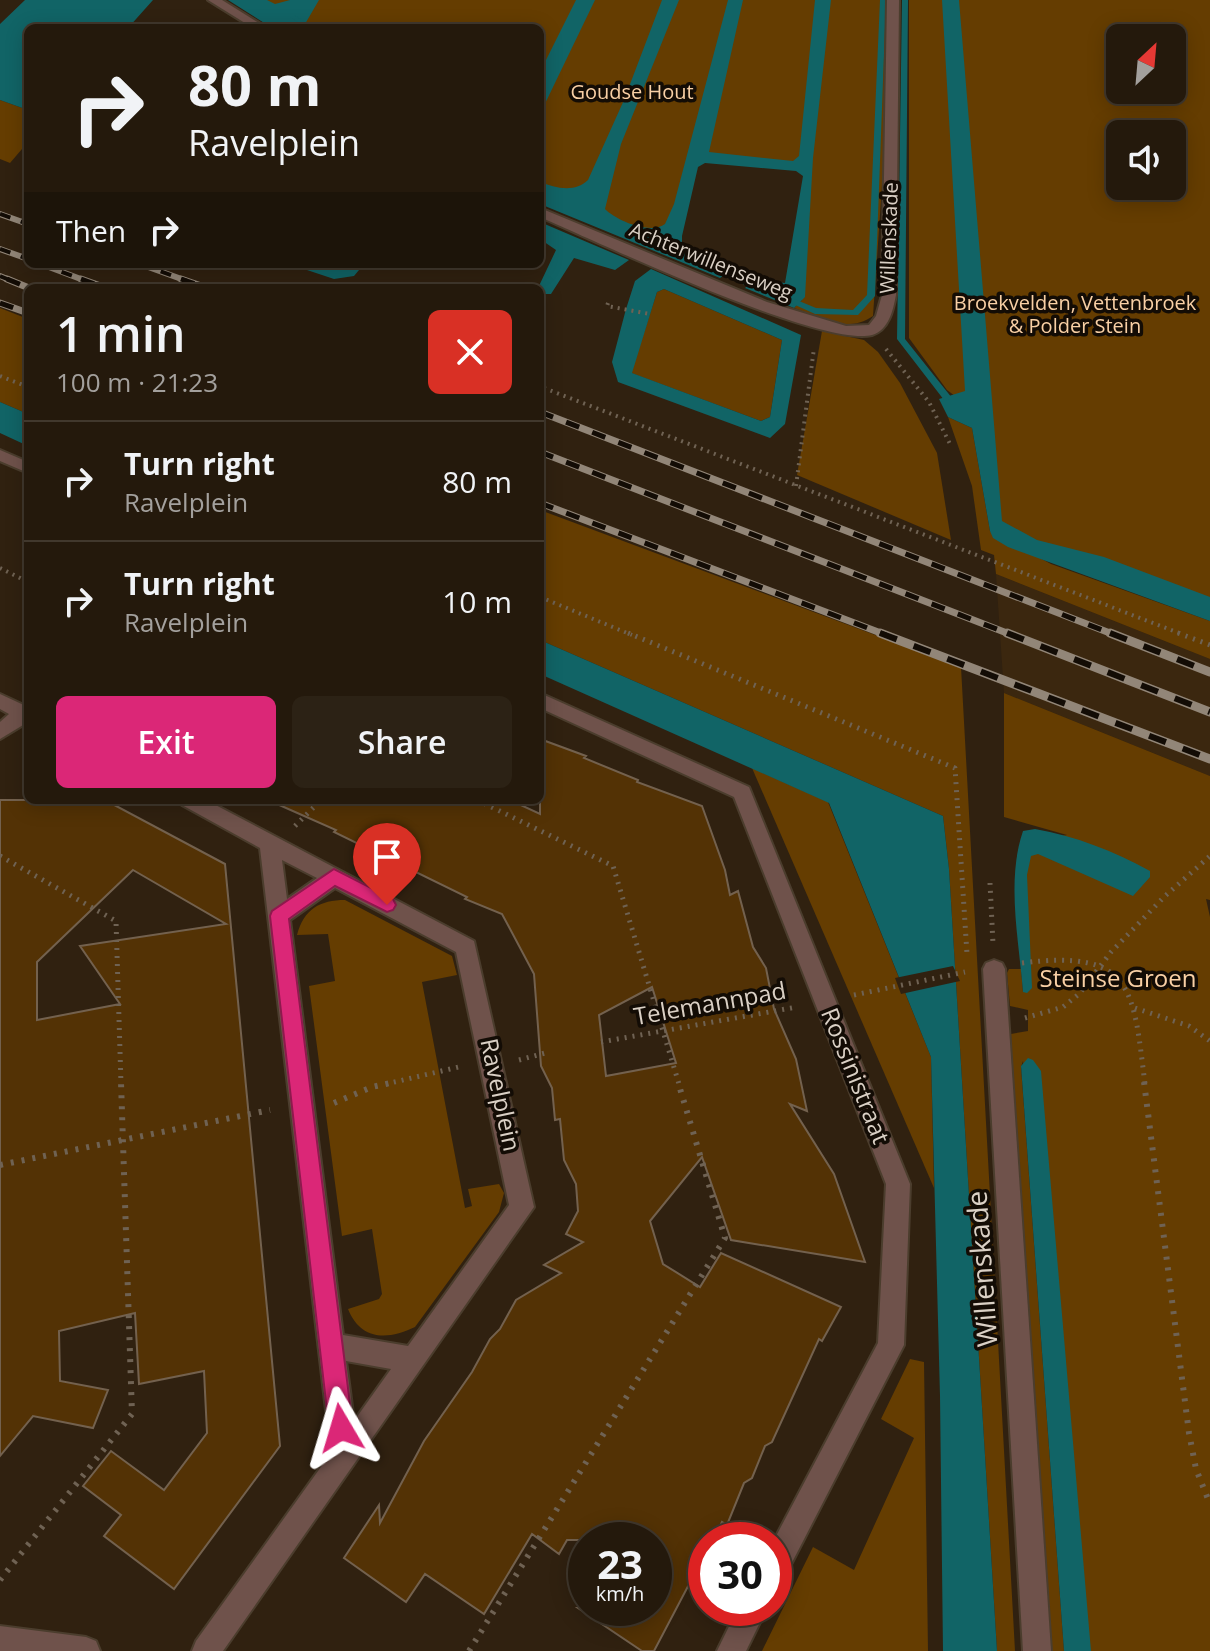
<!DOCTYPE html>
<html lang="en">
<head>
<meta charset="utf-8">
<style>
	body { margin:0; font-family:"Open Sans",sans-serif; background:#2c2215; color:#f1f3f6; height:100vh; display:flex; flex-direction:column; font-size:30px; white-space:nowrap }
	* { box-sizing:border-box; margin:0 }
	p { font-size:26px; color:#a3a09d }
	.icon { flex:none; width:44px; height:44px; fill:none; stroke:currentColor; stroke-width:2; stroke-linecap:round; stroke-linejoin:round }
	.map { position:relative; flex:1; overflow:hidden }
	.side { position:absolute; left:24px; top:284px; width:520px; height:520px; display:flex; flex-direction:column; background:#24190c; border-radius:12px; box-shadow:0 4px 20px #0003,0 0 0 2px #41382d }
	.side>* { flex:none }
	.guide { position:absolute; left:24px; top:24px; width:520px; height:244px; border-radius:12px; box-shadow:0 4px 20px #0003,0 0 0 2px #41382d; background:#24190c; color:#f1f3f6; overflow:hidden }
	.needle { width:52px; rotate:26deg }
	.fabs { position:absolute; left:1106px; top:24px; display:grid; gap:16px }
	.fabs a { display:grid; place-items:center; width:80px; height:80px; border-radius:12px; background:#24190c; box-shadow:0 4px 20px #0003,0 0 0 2px #41382d; font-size:40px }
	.speed { position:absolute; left:568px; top:1522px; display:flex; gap:16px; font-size:40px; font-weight:700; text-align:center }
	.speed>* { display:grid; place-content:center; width:104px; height:104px; border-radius:50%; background:#24190c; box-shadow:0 4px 20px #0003,0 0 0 2px #41382d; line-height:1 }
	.speed small { font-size:20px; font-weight:400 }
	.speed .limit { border:12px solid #d22; background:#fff; color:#111 }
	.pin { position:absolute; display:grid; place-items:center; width:68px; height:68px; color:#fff; margin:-82px -34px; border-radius:50% 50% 50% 0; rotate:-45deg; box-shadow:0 0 8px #0007 }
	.pin .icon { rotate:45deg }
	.me { position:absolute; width:88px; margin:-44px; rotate:353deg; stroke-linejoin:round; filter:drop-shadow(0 0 6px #0008) }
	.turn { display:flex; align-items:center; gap:28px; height:168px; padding:0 32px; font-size:36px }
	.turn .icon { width:104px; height:104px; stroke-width:2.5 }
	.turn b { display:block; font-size:56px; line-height:68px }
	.then { display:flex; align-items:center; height:76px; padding:0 32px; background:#0003; gap:16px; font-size:30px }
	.round { display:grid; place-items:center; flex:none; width:84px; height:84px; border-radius:12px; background:#2c2215 }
	.overview { display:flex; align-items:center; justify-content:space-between; height:136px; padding:0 32px }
	h1 { font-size:48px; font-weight:600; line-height:60px }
	.button { display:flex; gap:16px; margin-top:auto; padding:16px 32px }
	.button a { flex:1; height:92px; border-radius:12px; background:#db2777; color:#fff; font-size:32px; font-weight:600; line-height:92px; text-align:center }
	.button a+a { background:#2c2215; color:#f1f3f6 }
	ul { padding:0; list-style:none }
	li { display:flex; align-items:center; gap:24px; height:120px; padding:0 32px; border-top:2px solid #41382d }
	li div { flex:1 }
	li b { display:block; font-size:30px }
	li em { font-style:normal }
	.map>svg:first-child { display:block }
	.built { fill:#3b270f }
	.green { fill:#653d01; fill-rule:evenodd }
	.water { fill:#116466; fill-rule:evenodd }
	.pier { fill:#302110 }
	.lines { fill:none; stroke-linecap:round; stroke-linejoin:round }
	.stream { fill:#116466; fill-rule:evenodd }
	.building { fill:#533205; stroke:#73614e; stroke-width:2; fill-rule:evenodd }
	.minor-casing { stroke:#4b3d2d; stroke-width:4 }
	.path-far2 { stroke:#6f6253; stroke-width:4; stroke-dasharray:2 5; stroke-linecap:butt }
	.path-far1 { stroke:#6f6253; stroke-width:5; stroke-dasharray:2 6; stroke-linecap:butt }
	.path { stroke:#6f6253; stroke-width:6; stroke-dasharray:3 8; stroke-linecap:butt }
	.minor { fill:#6f524b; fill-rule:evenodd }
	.rail-far2-casing { stroke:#928678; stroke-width:6 }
	.rail-far1-casing { stroke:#928678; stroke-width:7 }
	.rail-casing { stroke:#928678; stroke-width:9 }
	.rail-far2 { stroke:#130c05; stroke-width:4; stroke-dasharray:11; stroke-linecap:butt }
	.rail-far1 { stroke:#130c05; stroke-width:5; stroke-dasharray:14; stroke-linecap:butt }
	.rail { stroke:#130c05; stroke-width:6; stroke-dasharray:18; stroke-linecap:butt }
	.route { fill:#db2777; stroke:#8e194d; stroke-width:2 }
	.labels { text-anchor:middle; stroke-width:7; stroke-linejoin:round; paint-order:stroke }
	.far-park-label { font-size:20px; fill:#f9d0a5; stroke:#130c05 }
	.far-street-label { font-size:20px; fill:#dad0c5; stroke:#130c05 }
	.park-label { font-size:24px; fill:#f9d0a5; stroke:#130c05 }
	.street-label { font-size:24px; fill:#dad0c5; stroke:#130c05 }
	.near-street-label { font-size:28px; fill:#dad0c5; stroke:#130c05 }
</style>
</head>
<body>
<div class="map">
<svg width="1210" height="1651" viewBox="0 0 1210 1651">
	<rect width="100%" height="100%" fill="#302110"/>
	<!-- built -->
	<polygon class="built" points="996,574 1210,659 1210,776 1004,693"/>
	<!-- green -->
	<g class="green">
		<path d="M237,0h652l-3,128 -13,188c-26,18 -52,2 -79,-8l8,-8 7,-131 -114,-10 -30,83 -125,-55v-159h-257z"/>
		<path d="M909,0h301v612l-217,-79 -10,-116 -36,-27 -38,-52zM1120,38h52v52h-52zM1120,134h52v52h-52z"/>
		<polygon points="0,100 28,110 28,142 10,163 0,159"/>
		<polygon points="664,289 782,340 770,417 761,421 631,373 657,292"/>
		<polygon points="0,308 28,319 28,414 0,402"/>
		<polygon points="822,331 864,340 878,352 900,383 937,453 951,540 797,475"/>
		<polygon points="948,417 972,428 990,531 1051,564 1210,621 1210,659 996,574 994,555 981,550 972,486"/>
		<polygon points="540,510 961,667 1015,1651 997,1651 949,869 943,816 540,640"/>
		<polygon points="1004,693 1210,776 1210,900 1206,899 1210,917 1210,1651 1070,1651 1023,1061 1021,1067 1064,1651 1050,1651 1012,1066 1011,1034 1028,1031 1028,1010 1010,1006 1007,973 1009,969 1021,969 1023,992 1023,842 1067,835 1004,817"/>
		<polygon points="752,768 828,802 931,1057 934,1188"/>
		<path d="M345,900l107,56 5,19 -35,7 43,226 7,-2 -4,-17 31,-5 5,9 -5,19 -84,115c-27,13 -54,14 -67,-18l31,-10 3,-5 -10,-65 -30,7 -33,-250 26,-5 -7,-47 -31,1c7,-26 23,-35 48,-35z"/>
		<polygon points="910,1359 924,1362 928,1651 762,1651 813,1547 854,1570 914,1438 881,1419"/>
	</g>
	<!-- water -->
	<g class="water">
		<polygon points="25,0 153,0 128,28 28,28 28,110 0,100 0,24"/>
		<polygon points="228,0 267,0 275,4 290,0 319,0 305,24 306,28 272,28"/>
		<polygon points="576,0 595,0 540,114 540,72"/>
		<path d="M662,0h17l-58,144 -16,65c12,12 46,26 60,15l9,-20 54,-204h15l-34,152 84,9 6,-5 16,-156h16l-18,158 -8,139 -11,11 -49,-20 9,-9 31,4 18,-107 -7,-5 -91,-8 -7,4 -16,69v12l7,7 40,16 -9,7 -180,-74v-22c15,6 35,11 48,-2l36,-80z"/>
		<polygon points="942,0 959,0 1002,521 1037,540 1104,557 1210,597 1210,621 1008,547 993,538 990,531 972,428 948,417 939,399 965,391"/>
		<polygon points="540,222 629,260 615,270 574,258 551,294 540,294 538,288 556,250 540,239"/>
		<polygon points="289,264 330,264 341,268 347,264 364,264 354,276 334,279"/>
		<path d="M651,269l150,66 -16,89 -15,14 -152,-56 -6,-20 14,-53 9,-28zM664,289l118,51 -12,77 -9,4 -129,-48 25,-81z"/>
		<polygon points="0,402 28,414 28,446 0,433"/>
		<polygon points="540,640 943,816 949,869 997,1651 943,1651 940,1396 931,1057 829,803 540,674"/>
		<path d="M1035,829c40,7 79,22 115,42v6l-17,19 -95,-42 -7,2 -4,19 5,113 -5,5 -4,-1c-4,-52 -17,-111 0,-161z"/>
		<polygon points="1028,1058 1033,1060 1041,1071 1091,1651 1064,1651 1021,1066"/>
	</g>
	<!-- pier -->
	<polygon class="pier" points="953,966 960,981 901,994 895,978"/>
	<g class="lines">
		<!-- stream -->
		<g class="stream">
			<polygon points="880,0 886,0 875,296 858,315 815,314 780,298 787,296 816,308 853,310 867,295"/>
			<polygon points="902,0 908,0 905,339 952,398 947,401 944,400 897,339"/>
			<polygon points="290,15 294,15 315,28 307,28 290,17"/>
			<polygon points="711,267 717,267 767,289 760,291 711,271"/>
		</g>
	</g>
	<!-- building -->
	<g class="building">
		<path d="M540,739l46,17 -2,2 54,22 -1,2 65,24 23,64 5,25 8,-4 15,56 13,21 8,41 22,50 11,52 -17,-7 44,70 31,88 -134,-22 -29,-83 -52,64 13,43 37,23 21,-34 120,54 -19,34 -3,-2 -47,103 -7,4 -13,32 -8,5 -17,42 -5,-3 -9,18h-7v12l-52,99h-12l-64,-43h76v-68h-87l-8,14 -27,-20 -48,80 -59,-40 -19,28 -62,-44 35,-53 1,18 44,-82 48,-69 18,-33 10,-10 16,-29 45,-27 -17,-8 39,-23 -17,-8 12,-23 -2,-27 -12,-24 -4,-41 -5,1 -3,-32 -11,-22 -7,-92 -32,-60 -37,-15 2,-2 -133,-65 2,-2 -68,-30h242l30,14zM652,987l24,76 -70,13 -7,-61z"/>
		<path d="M0,800h105l120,64 55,582 -106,143 -70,-53 17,-21 -38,-29 28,-35 53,39 43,-57 -3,-62 -65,13 -4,-71 -76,18 1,50 48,9 -15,38 -60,-12 -33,40zM133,870l93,54 -146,22 40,58 -83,16v-58z"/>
	</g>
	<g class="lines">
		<!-- minor casing -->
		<g class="minor-casing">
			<g id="minor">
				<polygon points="208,0 222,0 267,28 253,28"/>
				<path d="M887,0h12l-3,295c-3,15 -7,35 -24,40 -51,13 -274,-93 -332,-118v-9l227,94 79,24 23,-1 7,-9 6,-21z"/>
				<polygon points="0,450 28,462 28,473 0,461"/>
				<polygon points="540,693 749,787 910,1184 904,1345 784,1578 774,1582 774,1540 878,1343 886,1184 734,797 540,708"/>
				<polygon points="0,694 28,707 28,722 0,739 0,722 9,714 0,709"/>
				<path d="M179,800h27l268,141 60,266 -311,444h-31l4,-10 135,-188 -71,-605 -78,-43zM282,860l35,18 -30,21zM335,888l121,64 53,253 -101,141 -65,-11 -53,-415zM346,1361l45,8 -37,52z"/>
				<polygon points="994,960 1002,963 1005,969 1051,1651 1023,1651 983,969 986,963"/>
				<polygon points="738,1608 767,1608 746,1651 717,1651"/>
				<polygon points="0,1626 86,1637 96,1641 100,1651 0,1651"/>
			</g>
		</g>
		<!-- path-far2 -->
		<g class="path-far2">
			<polyline points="608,303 607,306 650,314"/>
			<polyline points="886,349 929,402 950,444"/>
			<polyline points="0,376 28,387"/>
			<polyline points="544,388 1184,635"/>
			<polyline points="796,486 814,348"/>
			<polyline points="0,568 28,582"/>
			<polyline points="540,597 632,635"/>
		</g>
		<!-- path-far1 -->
		<g class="path-far1">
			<polyline points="628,633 955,768 967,954"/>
			<polyline points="1178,633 1210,645"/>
			<polyline points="477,800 613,866 679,1084"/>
			<polyline points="295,826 321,800"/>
			<polyline points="0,856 116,921 121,1084"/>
			<polyline points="990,883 993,944"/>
			<path d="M1022,963c112,-14 111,26 123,121"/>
			<polyline points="854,995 965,972"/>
			<polyline points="1135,1008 1189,1026 1210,1041"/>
			<polyline points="1025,1018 1063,1007 1079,994 1111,952 1164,897 1210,856"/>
			<polyline points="601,1042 797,1007"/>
			<polyline points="519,1060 545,1053"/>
			<polyline points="386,1084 463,1066"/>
		</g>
		<!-- path -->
		<g class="path">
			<polyline points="1144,1082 1189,1433 1196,1469 1210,1504"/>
			<polyline points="334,1103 372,1087 395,1082"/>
			<polyline points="0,1165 270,1110"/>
			<polyline points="0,1580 132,1414 121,1082"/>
			<polyline points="469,1651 725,1238 678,1082"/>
		</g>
		<!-- minor -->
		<use href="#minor" class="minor"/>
		<!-- rail-far2 casing -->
		<g class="rail-far2-casing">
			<g id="rail-far2">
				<polyline points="0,214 28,224"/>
				<polyline points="0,249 28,259"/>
				<polyline points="41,264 86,281"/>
				<polyline points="140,264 187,281"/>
				<polyline points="0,276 12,281"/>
			</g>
		</g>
		<!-- rail-far1 casing -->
		<g class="rail-far1-casing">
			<g id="rail-far1">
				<polyline points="7,279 29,288"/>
				<polyline points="81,279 106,288"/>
				<polyline points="181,279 207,288"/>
				<polyline points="0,303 28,313"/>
				<polyline points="540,412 1115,635"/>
				<polyline points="540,452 1012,635"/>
				<polyline points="540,503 886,635"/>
			</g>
		</g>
		<!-- rail casing -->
		<g class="rail-casing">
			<g id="rail">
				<polyline points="880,633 1210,759"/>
				<polyline points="1007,633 1210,712"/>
				<polyline points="1110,633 1210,672"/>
			</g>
		</g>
		<!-- rail-far2 -->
		<use href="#rail-far2" class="rail-far2"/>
		<!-- rail-far1 -->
		<use href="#rail-far1" class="rail-far1"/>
		<!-- rail -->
		<use href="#rail" class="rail"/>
	</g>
	<!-- route -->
	<polygon class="route" points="334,869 393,899 396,905 393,910 387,912 335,886 289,919 353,1428 350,1437 341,1440 333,1437 329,1428 270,916 272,911"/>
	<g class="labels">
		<!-- far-park labels -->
		<g class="far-park-label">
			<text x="632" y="99">Goudse Hout</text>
			<text x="1075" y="310">Broekvelden, Vettenbroek<tspan x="1075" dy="23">&amp; Polder Stein</tspan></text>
		</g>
		<!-- far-street labels -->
		<g class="far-street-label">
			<text transform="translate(889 238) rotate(-88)" y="7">Willenskade</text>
			<text transform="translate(711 261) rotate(22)" y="7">Achterwillenseweg</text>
		</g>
		<!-- park labels -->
		<g class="park-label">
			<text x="1118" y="987">Steinse Groen</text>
		</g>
		<!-- street labels -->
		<g class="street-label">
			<text transform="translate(710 1004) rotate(-10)" y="8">Telemannpad</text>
			<text transform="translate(855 1076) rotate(68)" y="8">Rossinistraat</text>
			<text transform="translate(500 1095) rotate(78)" y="8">Ravelplein</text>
		</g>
		<!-- near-street labels -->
		<g class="near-street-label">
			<text transform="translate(982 1269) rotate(-94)" y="10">Willenskade</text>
		</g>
	</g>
</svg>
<div class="fabs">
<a><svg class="needle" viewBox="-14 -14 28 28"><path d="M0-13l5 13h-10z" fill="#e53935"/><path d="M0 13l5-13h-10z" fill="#a3a09d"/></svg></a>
<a><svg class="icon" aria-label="sound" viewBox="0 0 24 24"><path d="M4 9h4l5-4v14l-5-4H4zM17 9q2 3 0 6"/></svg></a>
</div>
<div class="speed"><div>23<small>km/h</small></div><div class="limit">30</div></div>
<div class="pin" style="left:387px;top:905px;background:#d93025"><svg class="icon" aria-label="arrive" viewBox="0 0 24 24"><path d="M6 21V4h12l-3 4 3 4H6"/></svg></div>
<svg class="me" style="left:341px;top:1428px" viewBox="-20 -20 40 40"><path d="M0-17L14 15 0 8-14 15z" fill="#db2777" stroke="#fff" stroke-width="4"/></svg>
<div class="guide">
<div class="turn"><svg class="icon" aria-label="right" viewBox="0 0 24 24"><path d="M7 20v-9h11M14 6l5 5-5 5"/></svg><div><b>80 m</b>Ravelplein</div></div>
<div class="then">Then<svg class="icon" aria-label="right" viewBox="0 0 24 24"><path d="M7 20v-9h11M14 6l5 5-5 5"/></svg></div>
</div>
<section class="side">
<div class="overview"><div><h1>1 min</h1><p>100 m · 21:23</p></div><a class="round" style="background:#d93025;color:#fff"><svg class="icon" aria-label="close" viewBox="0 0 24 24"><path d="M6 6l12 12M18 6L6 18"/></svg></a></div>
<ul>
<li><svg class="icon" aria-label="right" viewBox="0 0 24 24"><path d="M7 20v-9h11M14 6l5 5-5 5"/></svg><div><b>Turn right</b><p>Ravelplein</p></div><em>80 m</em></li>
<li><svg class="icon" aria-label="right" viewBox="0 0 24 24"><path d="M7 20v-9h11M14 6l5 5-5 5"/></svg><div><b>Turn right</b><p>Ravelplein</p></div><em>10 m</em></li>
</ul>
<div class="button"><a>Exit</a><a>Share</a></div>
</section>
</div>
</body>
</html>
